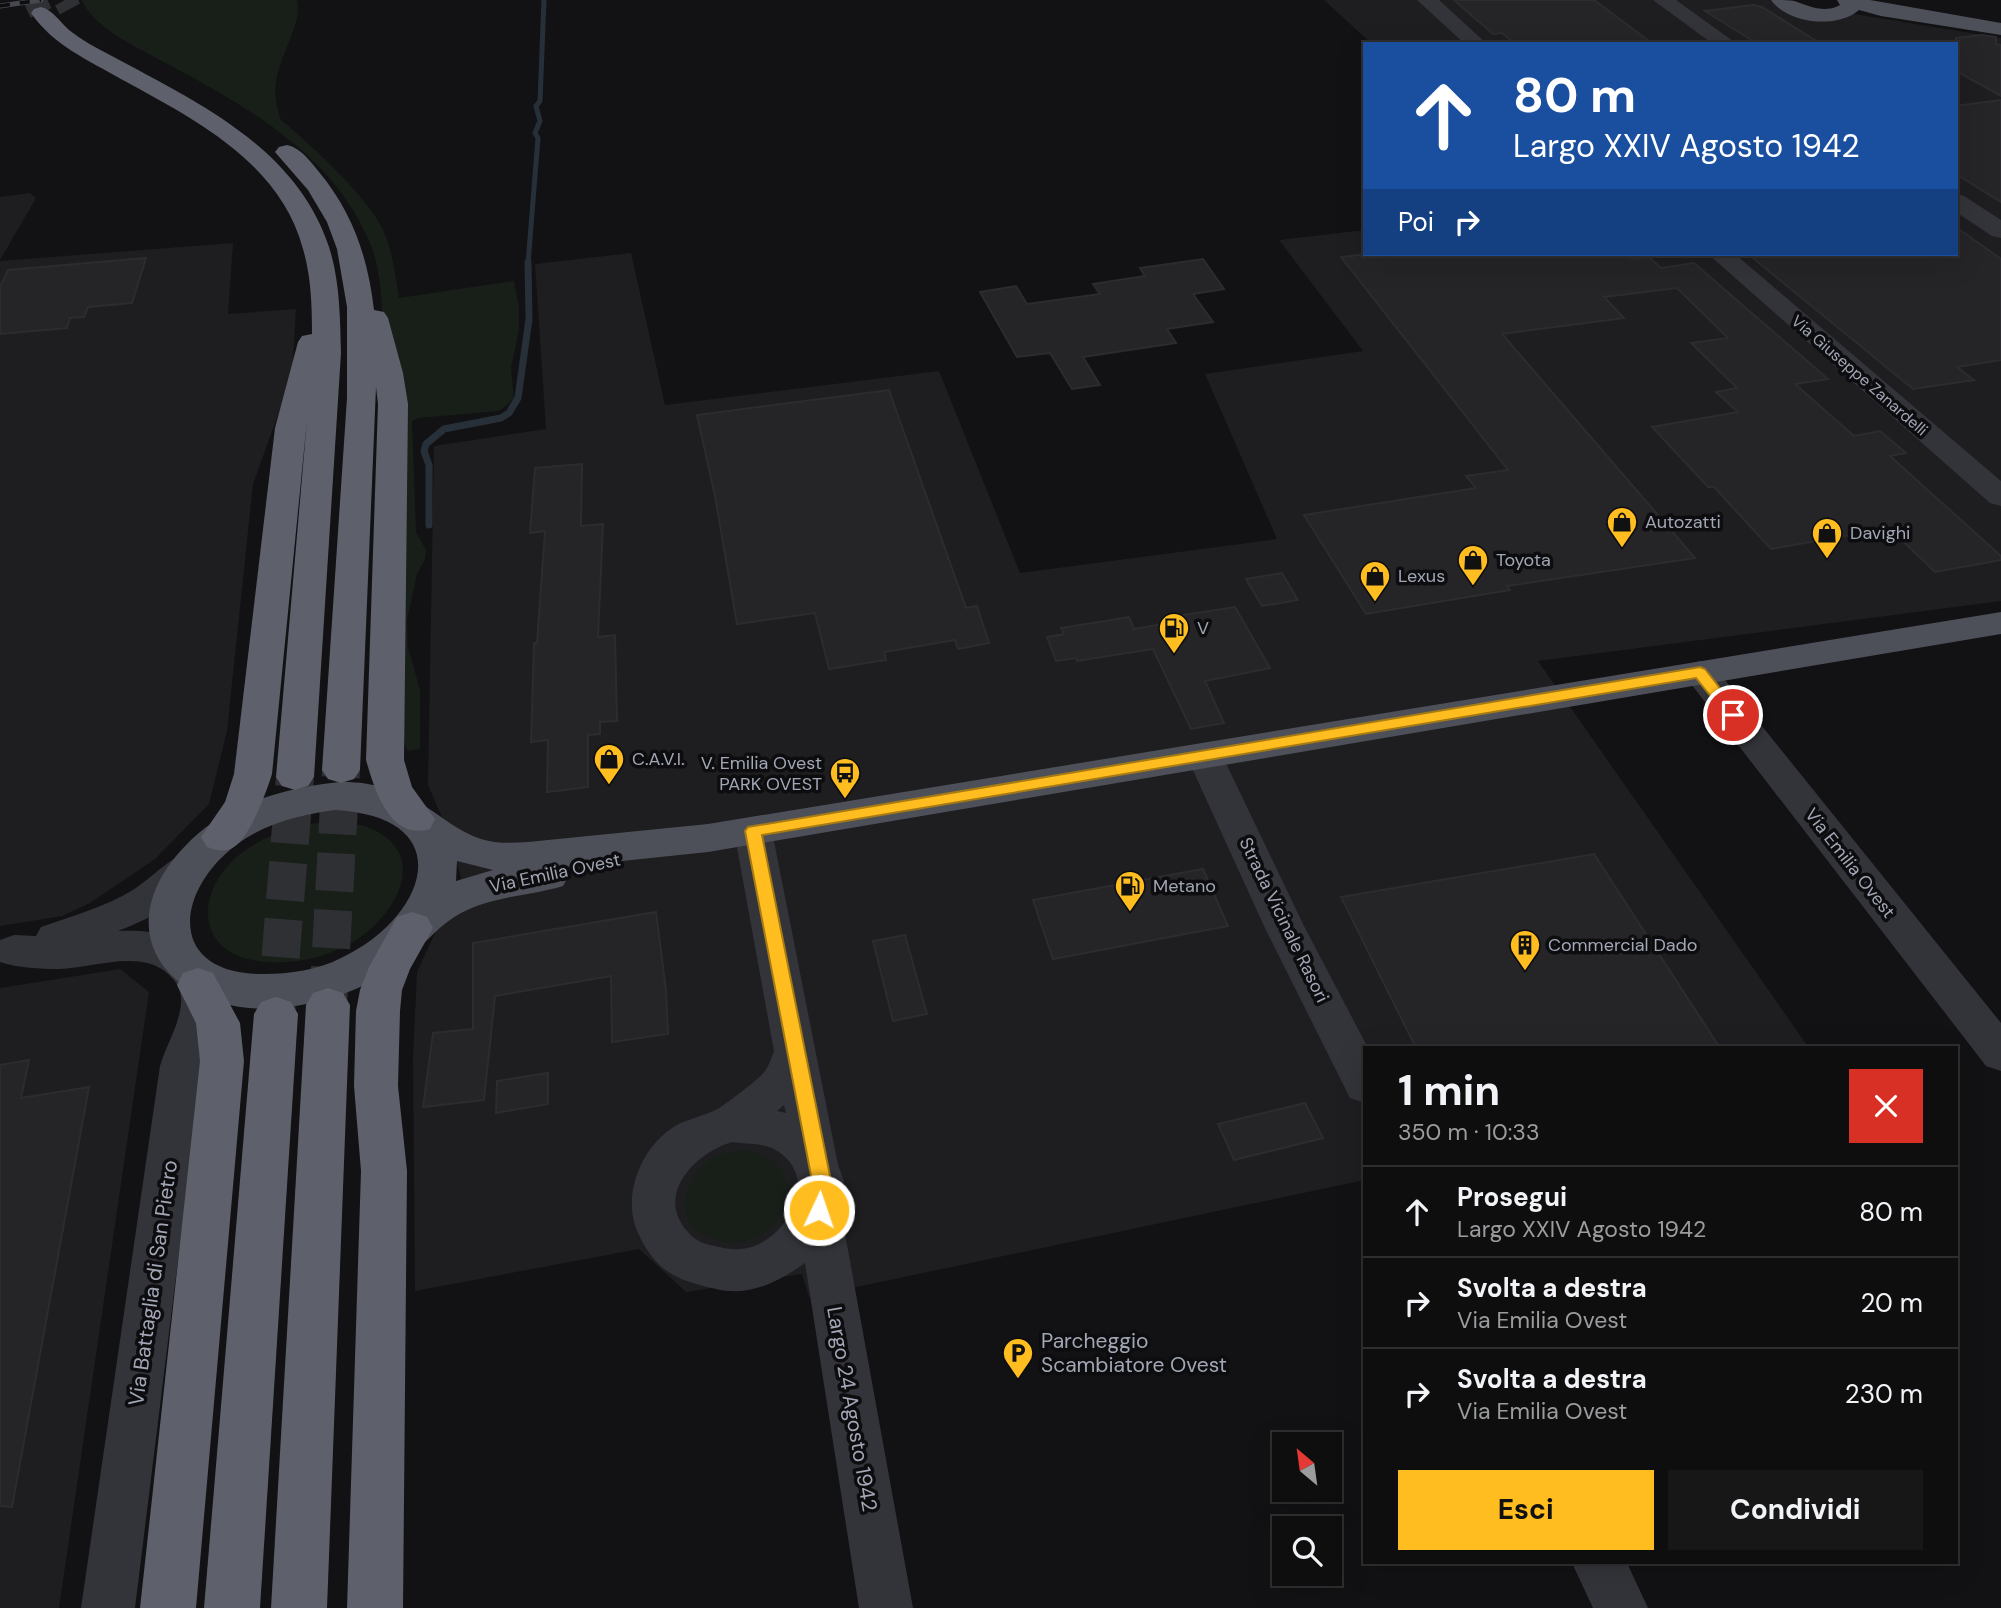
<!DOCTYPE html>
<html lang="it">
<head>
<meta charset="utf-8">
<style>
	body { margin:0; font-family:"DM Sans",sans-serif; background:#171718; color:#f1f3f6; height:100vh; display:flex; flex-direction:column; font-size:26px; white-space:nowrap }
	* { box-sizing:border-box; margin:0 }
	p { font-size:23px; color:#9b9c9e }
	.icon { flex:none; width:38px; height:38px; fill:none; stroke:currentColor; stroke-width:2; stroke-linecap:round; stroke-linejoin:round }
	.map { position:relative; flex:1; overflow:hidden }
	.details { position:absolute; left:1363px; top:1046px; width:595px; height:518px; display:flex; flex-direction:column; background:#0e0e0f; border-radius:0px; box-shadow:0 7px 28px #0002,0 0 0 2px #2e2e2f }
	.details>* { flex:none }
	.guide { position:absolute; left:1363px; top:42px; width:595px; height:214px; border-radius:0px; box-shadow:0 7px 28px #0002,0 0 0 2px #2e2e2f; background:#1a4fa0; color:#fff; overflow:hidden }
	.needle { width:46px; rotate:331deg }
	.fabs { position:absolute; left:1272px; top:1432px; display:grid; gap:14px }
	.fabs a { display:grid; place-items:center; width:70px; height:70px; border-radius:0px; background:#0e0e0f; box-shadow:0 7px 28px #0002,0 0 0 2px #2e2e2f; font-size:35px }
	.pin { position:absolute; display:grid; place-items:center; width:60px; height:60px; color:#fff; margin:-30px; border:4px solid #fff; border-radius:50%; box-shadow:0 2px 7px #0007 }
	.me { position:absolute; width:77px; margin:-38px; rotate:3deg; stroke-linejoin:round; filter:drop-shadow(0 0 5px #0008) }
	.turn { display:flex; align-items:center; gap:24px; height:147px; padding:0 35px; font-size:32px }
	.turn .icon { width:91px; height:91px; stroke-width:2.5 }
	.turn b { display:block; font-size:49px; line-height:60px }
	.then { display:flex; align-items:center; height:66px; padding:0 35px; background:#0003; gap:14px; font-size:26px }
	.round { display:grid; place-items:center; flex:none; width:74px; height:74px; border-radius:0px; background:#171718 }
	.overview { display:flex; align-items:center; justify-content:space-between; height:119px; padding:0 35px }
	h1 { font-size:42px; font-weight:700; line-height:52px }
	.action { display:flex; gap:14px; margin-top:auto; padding:14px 35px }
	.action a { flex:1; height:80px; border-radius:0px; background:#ffbd1f; color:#111; font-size:28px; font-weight:700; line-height:80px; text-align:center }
	.action a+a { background:#171718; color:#f1f3f6 }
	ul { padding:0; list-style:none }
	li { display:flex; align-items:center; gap:21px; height:91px; padding:0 35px; border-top:2px solid #2e2e2f }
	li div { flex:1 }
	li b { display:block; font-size:26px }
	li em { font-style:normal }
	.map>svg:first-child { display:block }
	.built { fill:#1e1e21 }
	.green { fill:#181f19 }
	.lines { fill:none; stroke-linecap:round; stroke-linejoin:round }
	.stream-far1 { stroke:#273039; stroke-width:5 }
	.stream { stroke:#273039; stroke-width:7 }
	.building { fill:#252528; stroke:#2c2c30; stroke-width:2 }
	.highway-tunnel-far1 { stroke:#2f3034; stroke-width:23; stroke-dasharray:23 11; stroke-linecap:butt }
	.highway-tunnel { stroke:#2f3034; stroke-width:38; stroke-dasharray:38 19; stroke-linecap:butt }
	.minor { fill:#333439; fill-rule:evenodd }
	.major { fill:#4e5059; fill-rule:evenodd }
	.highway { fill:#5e616b; fill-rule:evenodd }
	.rail-casing { stroke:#46474f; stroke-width:5 }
	.rail { stroke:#0d0d0f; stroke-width:3.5; stroke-dasharray:10; stroke-linecap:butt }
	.route { fill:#ffbd1f; stroke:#a67b14; stroke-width:2 }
	.labels { text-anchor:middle; stroke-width:7; stroke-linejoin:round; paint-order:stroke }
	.far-street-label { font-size:16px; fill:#a2a7b6; stroke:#0d0d0f }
	.poi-label { font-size:18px; fill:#a2a7b6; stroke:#0d0d0f; text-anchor:start }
	.street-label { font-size:18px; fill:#a2a7b6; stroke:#0d0d0f }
	.near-street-label { font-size:21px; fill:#a2a7b6; stroke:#0d0d0f }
	.near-poi-label { font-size:21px; fill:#a2a7b6; stroke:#0d0d0f; text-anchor:start }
</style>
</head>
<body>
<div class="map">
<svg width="2001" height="1608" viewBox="0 0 2001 1608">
	<rect width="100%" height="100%" fill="#121214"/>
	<!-- built -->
	<g class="built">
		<polygon points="1324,0 1769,0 2001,38 2001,601 1538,661 1809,1048 1365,1048 1365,1180 809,1297 802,1274 686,1292 639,1249 415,1291 413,1057 417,972 461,877 448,831 428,785 434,446 546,429 535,264 631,253 665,405 939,371 1020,573 1277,539 1205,374 1363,351 1279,240 1365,230 1365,254 1956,254 1956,44 1372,44"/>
		<polygon points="30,193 36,198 0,260 0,197"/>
		<polygon points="233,243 228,314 296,309 292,376 253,484 227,731 209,804 155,859 90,903 62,916 0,926 0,261"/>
		<polygon points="120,969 149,992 59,1608 0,1608 0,988"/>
	</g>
	<!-- green -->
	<g class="green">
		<path d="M82,0h215c8,34 -37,70 -16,120 29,24 87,77 102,110 10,21 12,46 16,68l115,-17 5,27v21l-8,39 3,31 -15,12 -81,7 -6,3 4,111 10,18 -1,9 -8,15 -10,46 1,27 12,43v59l-13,2 -4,-15 -20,-416c-2,-26 -3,-55 -14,-79 -38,-90 -130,-139 -209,-181 -27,-15 -66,-32 -78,-60z"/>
		<path d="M338,821c14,2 28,4 40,11 54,31 9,92 -29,112 -26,14 -54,20 -82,18 -73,-4 -75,-72 -24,-110 29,-21 60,-29 95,-31z"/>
		<path d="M746,1150c89,21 19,121 -42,85 -32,-18 -20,-58 6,-75 11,-7 24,-9 36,-10z"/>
	</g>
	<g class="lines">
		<!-- stream-far1 -->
		<polyline class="stream-far1" points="528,264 538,138 535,133 540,121 536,106 540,101 544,0"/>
		<!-- stream -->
		<polyline class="stream" points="429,525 429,465 424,451 426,444 444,429 501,418 509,413 518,398 529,319 528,262"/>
	</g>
	<!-- building -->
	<g class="building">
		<polygon points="1454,0 1594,0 1653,44 1515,44 1502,33 1493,34"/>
		<polygon points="1753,5 1762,7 1821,44 1758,44 1705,11"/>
		<polygon points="1982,35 1996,37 1996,44 2001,45 2001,96 1956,71 1956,38"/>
		<polygon points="2001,100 2001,202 1956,174 1956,106"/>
		<polygon points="1956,227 2001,259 2001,360 1957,367 1974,380 1913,389 1748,254 1956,254"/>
		<polygon points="1367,254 1626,254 1632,259 1649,257 1661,268 1694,263 1828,379 1795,384 1854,436 1880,431 1906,453 1890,456 2001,556 2001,560 1935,572 1889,528 1771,549 1714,487 1708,487 1652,427 1738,412 1716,392 1737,388 1691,343 1728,338 1677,288 1604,297 1624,318 1502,334 1695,558 1507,586 1510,590 1366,614 1304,515 1476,488 1466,476 1508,470 1341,257"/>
		<polygon points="146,258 132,303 88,307 84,317 70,318 67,328 0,334 0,287 8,270"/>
		<polygon points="1203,259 1224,289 1193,294 1213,322 1167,329 1176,343 1083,357 1100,385 1072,389 1050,353 1017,357 980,292 1016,286 1027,304 1100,294 1093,284 1145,276 1140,268"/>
		<polygon points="889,390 966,608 977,606 989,643 958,649 955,640 884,652 886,660 829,669 815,613 737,624 715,496 697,415"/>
		<polygon points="582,464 581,526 603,524 598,637 615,635 617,721 600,722 600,734 588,735 588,787 547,792 548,740 531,742 534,643 537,643 545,531 530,533 535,468"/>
		<polygon points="1282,573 1298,600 1262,606 1246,579"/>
		<polygon points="1235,607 1270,668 1205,681 1224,723 1191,729 1153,649 1077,661 1076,658 1056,661 1047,637 1064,634 1061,628 1129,617 1134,629 1186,620 1183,615"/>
		<polygon points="1594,854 1720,1048 1416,1048 1341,897"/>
		<polygon points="1203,869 1228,926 1053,959 1033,900"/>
		<polygon points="656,912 666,990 668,1034 612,1042 611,976 495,996 484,1100 423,1107 433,1033 473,1029 473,943"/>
		<polygon points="905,935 927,1014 893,1021 873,941"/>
		<polygon points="29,1060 21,1098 89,1087 12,1507 0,1506 0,1065"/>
		<polygon points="548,1073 548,1104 496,1113 497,1081"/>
		<polygon points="1305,1103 1323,1138 1234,1160 1218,1124"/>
	</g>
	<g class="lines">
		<!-- highway-tunnel-far1 -->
		<g class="highway-tunnel-far1">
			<polyline points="35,0 41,13"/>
			<polyline points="65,0 70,9"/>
		</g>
		<!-- highway-tunnel -->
		<g class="highway-tunnel">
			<polyline points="328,1005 341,770"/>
			<polyline points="276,1014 295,777"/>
		</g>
		<!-- minor -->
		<g class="minor">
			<polygon points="1417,0 1439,0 1487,44 1465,44"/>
			<polygon points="1653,0 1676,0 1737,44 1713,44"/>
			<polygon points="1956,194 1964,196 2001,220 2001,238 1992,236 1956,212"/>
			<polygon points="1708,254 1735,254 2001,481 2001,506 1990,503"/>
			<polygon points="1700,661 1712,664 2001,1023 2001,1071 1986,1066 1688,680 1683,672 1688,664"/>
			<polygon points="1204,743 1217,746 1222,755 1304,926 1368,1048 1365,1048 1365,1103 1350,1098 1264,926 1186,755 1191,746"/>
			<path d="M753,817l13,4 6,10 66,334 6,16 -4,25 73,402h-54l-54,-345c-26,19 -57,34 -89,26 -40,-9 -60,-17 -78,-56 -17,-37 3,-86 37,-107 14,-8 31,-10 44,-18 12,-8 38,-27 46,-37 4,-6 7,-14 9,-20l-40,-220 6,-10zM784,1105l2,8 -9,-2zM732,1142c12,2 31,1 42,7 44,24 21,78 -17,96 -14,6 -28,5 -42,1 -11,-2 -20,-5 -27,-14 -34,-37 7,-79 44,-90z"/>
			<path d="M192,850l13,4 6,10c-18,33 -59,54 -93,67 42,-2 76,6 96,46 5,9 9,17 8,26 0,22 -14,42 -20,63l-67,542h-54l79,-542c6,-21 19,-40 21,-62 1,-9 -2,-18 -8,-25 -27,-33 -78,-11 -114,-10 -19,0 -41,-1 -59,-7v-22l14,-5 22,1 5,-9c31,-11 64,-20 92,-37 20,-13 37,-33 59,-40z"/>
			<polygon points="1572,1563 1627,1563 1648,1608 1593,1608"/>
		</g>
		<!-- major -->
		<g class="major">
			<path d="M1771,0c7,0 17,0 23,1 16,5 29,13 46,4l-3,-5h33l131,23v12l-120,-19 -22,-6c-22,19 -71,14 -88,-10z"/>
			<path d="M2001,612v22l-1293,218 -143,15 4,8 -6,11c-33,10 -70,10 -102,27 -21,11 -34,29 -52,44 -33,28 -77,44 -120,50 -114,15 -193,-75 -98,-167 36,-35 91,-51 140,-57 28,-4 67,5 91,21 19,12 37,28 59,35 15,5 32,4 47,3l180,-18zM335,810c126,7 93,107 6,148 -23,12 -51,16 -77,16 -96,1 -91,-81 -28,-129 30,-22 63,-30 99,-35zM457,861l36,9 -37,11z"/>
		</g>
		<!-- highway -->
		<g class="highway">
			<path d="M41,7c12,3 19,15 28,23 13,10 27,18 41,25 87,47 186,92 219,192 11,34 11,71 12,106l-27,424 -6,9 -13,4 -13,-4 -6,-9 31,-357 -35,354c-6,19 -22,63 -38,73 -9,6 -18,3 -27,0l-6,-10 24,-35 9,-28 41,-346 23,-86 4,-6 10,-2c0,-29 -1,-58 -9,-85 -23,-87 -109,-130 -182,-170 -33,-19 -68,-34 -90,-66l3,-4z"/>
			<path d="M287,145c14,3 23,16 32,27 34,41 49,86 55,138l10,2 4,6 15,55 5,31 -4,356 8,27 23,32 -5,10c-40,12 -55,-38 -64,-69l12,-356 -2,-17 -16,383 -6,9 -13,4 -13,-4 -6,-9 25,-372v-91l-10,-58 -10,-27 -19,-32 -33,-38 4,-5z"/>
			<polygon points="412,912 427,917 433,928 410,969 402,990 400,1011 398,1086 407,1171 403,1608 347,1608 361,1171 354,1086 356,1011 360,990 369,967 397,917"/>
			<polygon points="198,968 213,973 240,1023 244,1061 196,1608 140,1608 200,1061 196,1023 177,985 183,973"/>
			<polygon points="328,988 343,993 350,1005 327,1608 271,1608 306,1005 313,993"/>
			<polygon points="276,997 291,1002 298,1014 260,1608 204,1608 254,1014 261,1002"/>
		</g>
		<!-- rail casing -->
		<g class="rail-casing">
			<polyline id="rail" points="0,6 41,0"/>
		</g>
		<!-- rail -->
		<use href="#rail" class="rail"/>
	</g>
	<!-- route -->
	<polygon class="route" points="1700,667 1705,669 1738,711 1741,715 1738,718 1728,718 1696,678 762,835 832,1186 826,1217 819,1219 812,1217 809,1210 813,1186 745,831 748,827"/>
	<!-- icons -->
	<defs>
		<g id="shop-pin" transform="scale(1.575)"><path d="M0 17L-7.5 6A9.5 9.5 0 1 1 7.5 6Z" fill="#ffbd1f" stroke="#0d0d0f"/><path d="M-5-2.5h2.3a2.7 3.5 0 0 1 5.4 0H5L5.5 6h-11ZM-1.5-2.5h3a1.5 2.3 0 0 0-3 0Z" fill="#111"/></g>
		<g id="fuel-pin" transform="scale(1.575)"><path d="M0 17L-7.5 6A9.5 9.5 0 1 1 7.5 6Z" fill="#ffbd1f" stroke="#0d0d0f"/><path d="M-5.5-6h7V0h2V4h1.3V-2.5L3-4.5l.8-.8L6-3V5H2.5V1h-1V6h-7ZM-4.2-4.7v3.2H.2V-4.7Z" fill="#111"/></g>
		<g id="bus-pin" transform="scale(1.575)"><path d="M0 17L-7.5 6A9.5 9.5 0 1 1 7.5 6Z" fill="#ffbd1f" stroke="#0d0d0f"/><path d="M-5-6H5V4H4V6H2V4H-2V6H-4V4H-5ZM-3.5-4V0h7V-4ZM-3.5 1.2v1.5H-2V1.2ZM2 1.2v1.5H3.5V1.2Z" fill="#111"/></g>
		<g id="building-pin" transform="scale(1.575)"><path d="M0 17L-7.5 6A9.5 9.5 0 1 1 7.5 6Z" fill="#ffbd1f" stroke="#0d0d0f"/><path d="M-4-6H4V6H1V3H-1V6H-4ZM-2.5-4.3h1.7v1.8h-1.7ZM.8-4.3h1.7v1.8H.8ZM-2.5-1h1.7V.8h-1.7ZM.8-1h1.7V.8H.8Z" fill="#111"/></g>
		<g id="parking-pin" transform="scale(1.575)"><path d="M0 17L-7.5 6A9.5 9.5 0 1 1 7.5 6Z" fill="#ffbd1f" stroke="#0d0d0f"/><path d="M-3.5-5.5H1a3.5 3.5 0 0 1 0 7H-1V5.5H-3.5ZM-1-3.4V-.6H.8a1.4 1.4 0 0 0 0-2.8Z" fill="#111"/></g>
	</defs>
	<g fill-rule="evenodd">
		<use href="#shop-pin" x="1622" y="522"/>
		<use href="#shop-pin" x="1827" y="533"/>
		<use href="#shop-pin" x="1473" y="560"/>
		<use href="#shop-pin" x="1375" y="576"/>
		<use href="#fuel-pin" x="1174" y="628"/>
		<use href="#shop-pin" x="609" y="759"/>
		<use href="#bus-pin" x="845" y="773"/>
		<use href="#fuel-pin" x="1130" y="886"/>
		<use href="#building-pin" x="1525" y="945"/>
		<use href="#parking-pin" x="1018" y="1353"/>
	</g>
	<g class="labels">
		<!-- far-street labels -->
		<g class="far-street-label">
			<text transform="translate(1860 375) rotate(41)" y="6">Via Giuseppe Zanardelli</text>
		</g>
		<!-- poi labels -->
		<g class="poi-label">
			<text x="1645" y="528">Autozatti</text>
			<text x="1850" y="539">Davighi</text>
			<text x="1496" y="566">Toyota</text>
			<text x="1398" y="582">Lexus</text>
			<text x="1197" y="634">V</text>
			<text x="632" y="765">C.A.V.I.</text>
			<text x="822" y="769" text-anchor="end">V. Emilia Ovest<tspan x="822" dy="21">PARK OVEST</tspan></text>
			<text x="1153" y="892">Metano</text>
			<text x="1548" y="951">Commercial Dado</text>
		</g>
		<!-- street labels -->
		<g class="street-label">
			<text transform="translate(1850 863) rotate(52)" y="6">Via Emilia Ovest</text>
			<text transform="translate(555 873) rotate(-12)" y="6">Via Emilia Ovest</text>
			<text transform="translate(1284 920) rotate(64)" y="6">Strada Vicinale Rasori</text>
		</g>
		<!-- near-street labels -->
		<g class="near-street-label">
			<text transform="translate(153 1283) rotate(-82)" y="7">Via Battaglia di San Pietro</text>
			<text transform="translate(852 1409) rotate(80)" y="7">Largo 24 Agosto 1942</text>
		</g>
		<!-- near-poi labels -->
		<g class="near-poi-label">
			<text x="1041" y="1348">Parcheggio<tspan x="1041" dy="24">Scambiatore Ovest</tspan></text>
		</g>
	</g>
</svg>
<div class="fabs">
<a><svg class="needle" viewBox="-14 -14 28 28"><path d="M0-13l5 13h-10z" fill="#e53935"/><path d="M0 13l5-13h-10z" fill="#9b9c9e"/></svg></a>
<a><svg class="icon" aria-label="search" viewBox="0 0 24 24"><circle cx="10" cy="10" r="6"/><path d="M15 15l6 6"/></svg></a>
</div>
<div class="pin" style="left:1733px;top:715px;background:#d93025"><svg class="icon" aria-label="arrive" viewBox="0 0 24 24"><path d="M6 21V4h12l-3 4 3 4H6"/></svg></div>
<svg class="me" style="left:819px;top:1210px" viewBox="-20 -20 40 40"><circle r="17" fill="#ffbd1f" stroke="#fff" stroke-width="3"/><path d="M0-11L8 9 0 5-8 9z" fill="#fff"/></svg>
<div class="guide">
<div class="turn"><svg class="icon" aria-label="ahead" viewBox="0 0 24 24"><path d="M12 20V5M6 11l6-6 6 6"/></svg><div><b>80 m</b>Largo XXIV Agosto 1942</div></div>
<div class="then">Poi<svg class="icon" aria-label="right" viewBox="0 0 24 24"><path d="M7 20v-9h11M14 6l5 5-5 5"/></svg></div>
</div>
<section class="details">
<div class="overview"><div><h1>1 min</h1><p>350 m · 10:33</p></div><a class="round" style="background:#d93025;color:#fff"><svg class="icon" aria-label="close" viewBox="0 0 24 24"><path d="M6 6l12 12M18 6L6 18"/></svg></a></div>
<ul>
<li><svg class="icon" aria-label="ahead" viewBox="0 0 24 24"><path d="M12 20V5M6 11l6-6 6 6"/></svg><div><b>Prosegui</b><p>Largo XXIV Agosto 1942</p></div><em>80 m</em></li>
<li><svg class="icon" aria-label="right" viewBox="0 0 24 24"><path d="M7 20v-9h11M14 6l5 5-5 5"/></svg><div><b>Svolta a destra</b><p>Via Emilia Ovest</p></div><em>20 m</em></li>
<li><svg class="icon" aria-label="right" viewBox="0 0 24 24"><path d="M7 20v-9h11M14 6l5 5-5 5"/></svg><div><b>Svolta a destra</b><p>Via Emilia Ovest</p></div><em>230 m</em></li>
</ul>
<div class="action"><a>Esci</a><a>Condividi</a></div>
</section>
</div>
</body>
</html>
